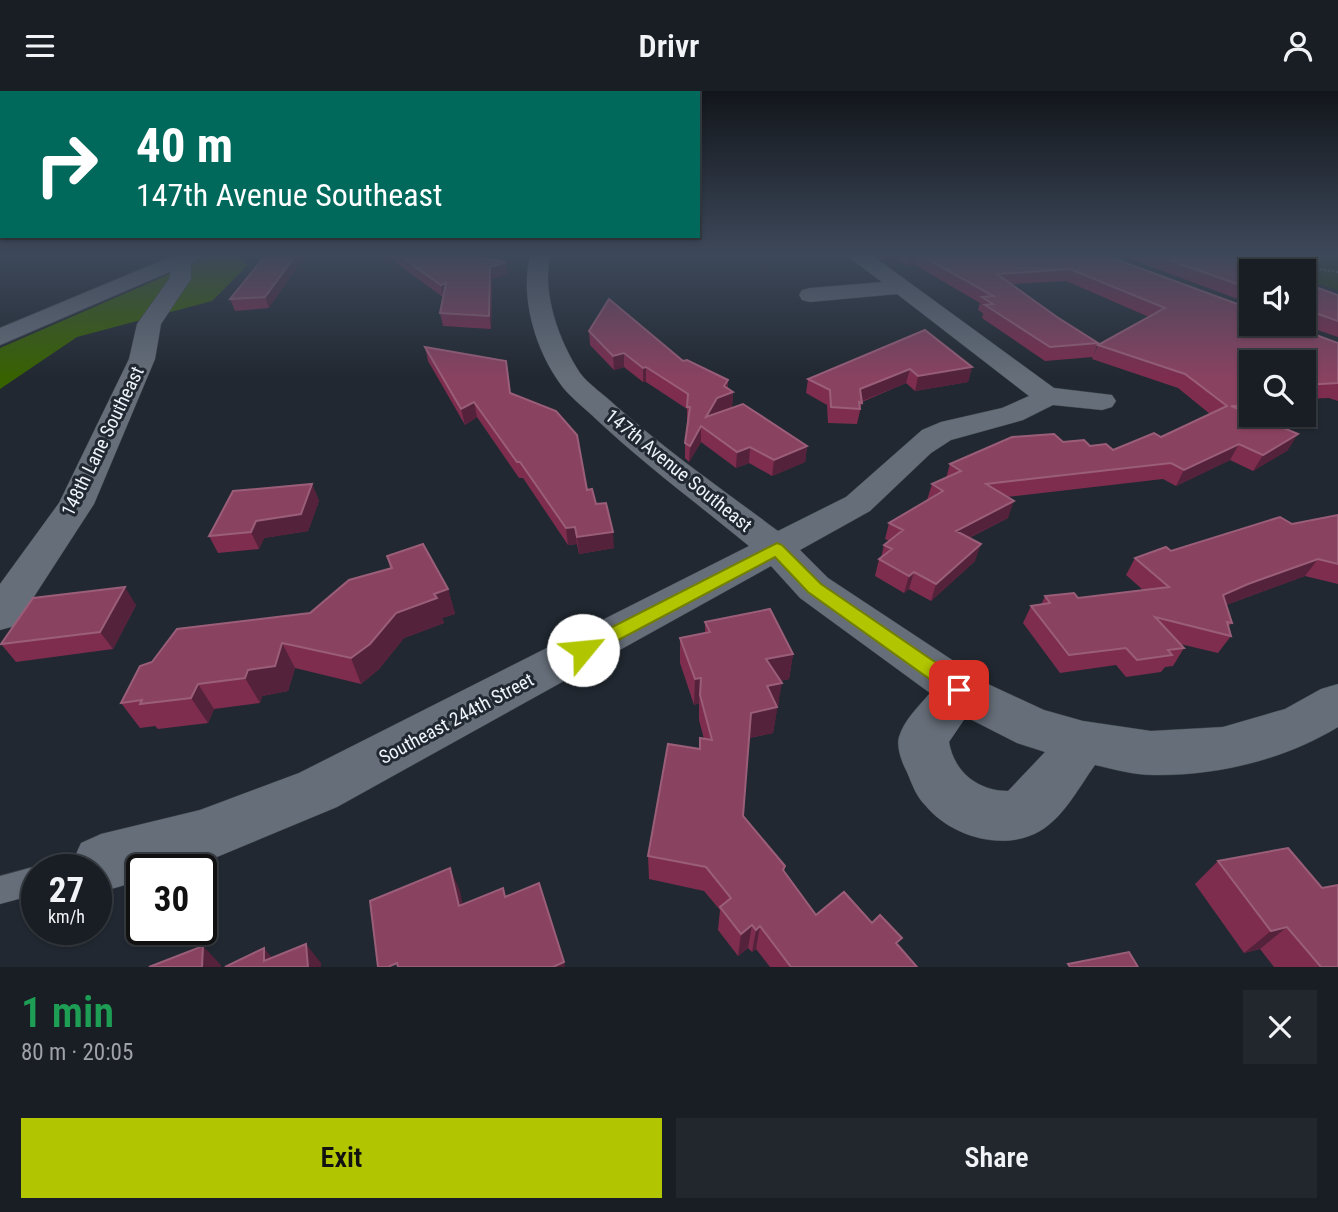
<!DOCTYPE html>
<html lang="en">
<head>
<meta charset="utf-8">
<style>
	body { margin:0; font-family:"Roboto Condensed",sans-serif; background:#22272d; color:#f1f3f6; height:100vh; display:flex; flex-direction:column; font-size:26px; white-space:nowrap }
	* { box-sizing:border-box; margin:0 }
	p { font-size:23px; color:#9fa2a7 }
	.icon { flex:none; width:38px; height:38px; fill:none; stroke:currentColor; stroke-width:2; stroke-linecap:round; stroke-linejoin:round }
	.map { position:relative; height:876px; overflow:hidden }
	.drawer { display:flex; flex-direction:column; background:#191e25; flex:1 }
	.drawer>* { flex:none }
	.banner { position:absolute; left:0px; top:0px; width:700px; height:147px; box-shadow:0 2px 5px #0004,0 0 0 2px #373c42; background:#00695c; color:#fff; overflow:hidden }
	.controls { position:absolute; left:1239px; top:168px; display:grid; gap:14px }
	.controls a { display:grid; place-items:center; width:77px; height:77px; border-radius:0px; background:#191e25; box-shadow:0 2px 5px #0004,0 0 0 2px #373c42; font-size:35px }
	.speed { position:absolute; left:21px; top:763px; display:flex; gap:14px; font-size:35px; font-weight:700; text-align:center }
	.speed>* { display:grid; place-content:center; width:91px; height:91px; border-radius:50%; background:#191e25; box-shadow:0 2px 5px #0004,0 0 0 2px #373c42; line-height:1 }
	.speed small { font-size:18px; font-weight:400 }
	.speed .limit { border:4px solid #111; border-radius:10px; background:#fff; color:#111 }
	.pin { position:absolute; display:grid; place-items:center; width:60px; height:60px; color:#fff; margin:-30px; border-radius:14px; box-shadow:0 4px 10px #0006 }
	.me { position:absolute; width:77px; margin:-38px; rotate:62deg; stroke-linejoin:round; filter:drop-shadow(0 0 5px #0008) }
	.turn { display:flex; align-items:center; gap:24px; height:147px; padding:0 21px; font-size:32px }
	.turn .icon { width:91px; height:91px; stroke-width:2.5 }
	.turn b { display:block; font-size:49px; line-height:60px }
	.round { display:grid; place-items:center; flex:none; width:74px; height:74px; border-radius:0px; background:#22272d }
	.head { display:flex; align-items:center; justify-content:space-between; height:119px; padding:0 21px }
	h1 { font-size:42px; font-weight:600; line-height:52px; color:#1e9e55 }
	.primary-button { display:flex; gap:14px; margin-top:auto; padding:14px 21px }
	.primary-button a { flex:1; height:80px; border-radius:0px; background:#b1c500; color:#111; font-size:28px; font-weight:600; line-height:80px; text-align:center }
	.primary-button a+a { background:#22272d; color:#f1f3f6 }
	header { display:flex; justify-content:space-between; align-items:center; height:91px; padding:0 21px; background:#191e25; font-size:32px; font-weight:600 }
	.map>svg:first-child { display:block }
	.green { fill:#243b0c }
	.forest { fill:#386200 }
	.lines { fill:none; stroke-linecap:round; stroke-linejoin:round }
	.service-casing { stroke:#3c434a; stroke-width:1 }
	.minor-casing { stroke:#3c434a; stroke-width:1 }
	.tertiary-casing { stroke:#3c434a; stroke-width:2 }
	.path { stroke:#6e747c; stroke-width:2.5; stroke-dasharray:2 2; stroke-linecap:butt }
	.service { fill:#666e79; fill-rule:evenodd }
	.minor { fill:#666e79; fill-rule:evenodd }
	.tertiary { fill:#666e79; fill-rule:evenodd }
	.wall { fill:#7e2d4f }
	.shaded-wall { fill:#54223b }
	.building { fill:#8a4261; stroke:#9a5e79; stroke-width:2 }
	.route { fill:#b1c500; stroke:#738000; stroke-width:2 }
	.labels { text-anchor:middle; stroke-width:6; stroke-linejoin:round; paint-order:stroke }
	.street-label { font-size:19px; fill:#eef3f9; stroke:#212831 }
</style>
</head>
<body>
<header><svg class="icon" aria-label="menu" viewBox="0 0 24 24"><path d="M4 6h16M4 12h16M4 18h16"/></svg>Drivr<svg class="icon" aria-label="person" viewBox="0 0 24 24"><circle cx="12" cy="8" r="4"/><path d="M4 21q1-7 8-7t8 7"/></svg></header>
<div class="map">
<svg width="1338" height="876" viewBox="0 0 1338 876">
	<rect width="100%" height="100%" fill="#212831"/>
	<!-- green -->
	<polygon class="green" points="1231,165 1338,165 1338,199 1304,188 1304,180 1280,180"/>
	<!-- forest -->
	<polygon class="forest" points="211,165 236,165 248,174 212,210 77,246 0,298 0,257"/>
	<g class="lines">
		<!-- service casing -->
		<g class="service-casing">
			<polygon id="service" points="37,775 46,779 37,779 37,803 0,813 0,785"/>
		</g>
		<!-- minor casing -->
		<g class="minor-casing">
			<g id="minor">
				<polygon points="174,165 188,165 191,169 191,188 161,233 155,268 94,413 15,535 0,539 0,493 59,412 129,268 137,233 169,188"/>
				<path d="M530,165h20c-8,38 9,85 30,117 9,12 25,22 36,33 51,45 107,84 162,125l68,-34 76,-67 19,-8 61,-14 27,-12 -132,-102 -87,8 -8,-2 -3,-5 3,-5 8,-2 72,-6 -35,-26h24l9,5 174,127 58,7 4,6 -4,6 -10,3 -49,-5 -30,15 -72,20 -20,13 -61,58 -70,39 28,28 162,107 54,25 39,11 68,10 72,-4 62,-18 36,-20 17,-5v43c-54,33 -122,49 -185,48 -19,0 -40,-6 -58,-10 -16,22 -31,52 -55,66 -36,21 -89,6 -115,-26 -9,-9 -13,-21 -18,-33 -5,-9 -11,-25 -8,-35 5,-17 20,-31 31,-44l-130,-95 -29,-32 -434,241 -137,57 -21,6h-37v10l-41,12 -5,-2v-20h-21l-3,-7 9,-20 20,-9 99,-24 99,-37 450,-227c-51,-42 -104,-81 -152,-126 -12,-12 -29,-24 -38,-38 -24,-34 -39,-85 -29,-126zM966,626l51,26 28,9 -37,39c-30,0 -54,-19 -59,-49z"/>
			</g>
		</g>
		<!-- tertiary casing -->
		<g class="tertiary-casing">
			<polygon id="tertiary" points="173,165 200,165 197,169 0,254 0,237"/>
		</g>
		<!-- path -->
		<polyline class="path" points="1262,165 1292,174 1338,181"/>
		<!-- service -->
		<use href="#service" class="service"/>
		<!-- minor -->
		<use href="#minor" class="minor"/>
		<!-- tertiary -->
		<use href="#tertiary" class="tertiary"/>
	</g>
	<!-- wall -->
	<g class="wall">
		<polygon points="265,165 269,217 235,220 230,208"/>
		<polygon points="386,165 468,165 506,171 507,183 492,188 491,238 443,235 440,222 443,206"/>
		<polygon points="876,165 1107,165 1251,233 1338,252 1338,310 1329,307 1304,308 1304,271 1251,271 1251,324 1278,324 1274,330 1267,330 1288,359 1253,380 1230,369 1176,395 1163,388 1007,406 1008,427 969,447 975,470 931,510 909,498 904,502 875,485 879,468 881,467 884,454 889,450 885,448 889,432 927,409 932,393 946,387 950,373 1063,351 1113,359 1161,346 1210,323 1178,297 1092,268 1098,254 1149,226 1066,190 1012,193 1057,226 1098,252 1093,266 1045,270 982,227 983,222 978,219 980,212 915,174 908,175 895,167 883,169"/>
		<polygon points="1122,165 1224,165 1251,180 1251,213"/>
		<polygon points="1304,192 1338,204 1338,246 1300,233 1304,233"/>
		<polygon points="925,239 972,276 968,291 915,300 906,292 862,311 857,333 828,332 827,314 806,302 808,288"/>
		<polygon points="589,240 683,270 728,289 728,297 733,301 732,316 717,323 807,355 805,371 772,385 749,372 736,377 701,351 689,371 685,367 685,352 688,331 687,331 687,318 646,291 643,291 624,276 614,279 590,254"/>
		<polygon points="425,256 506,270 510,302 587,399 596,413 614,457 579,463 577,453 568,454 523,387 519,387 477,326 465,334 428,270"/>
		<polygon points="312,393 319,410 308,440 264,447 259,458 218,462 209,445"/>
		<polygon points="1338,424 1338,493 1305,485 1226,514 1232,532 1228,536 1231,545 1218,562 1180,553 1184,557 1173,575 1165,576 1161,581 1126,586 1116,574 1060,582 1023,532 1031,515 1041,514 1045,505 1078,507 1143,499 1126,484 1135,467"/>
		<polygon points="387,465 448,498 455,523 442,527 444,532 404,547 379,578 361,593 295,577 288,600 262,605 260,612 214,618 208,632 158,638 155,635 140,637 121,612 310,522 390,477"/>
		<polygon points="136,514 113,558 16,571 1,553"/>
		<polygon points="705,531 793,563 789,588 780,590 778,617 777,617 773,642 749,647 743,725 816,824 872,832 898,855 917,876 770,876 756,858 752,861 748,857 738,865 718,839 720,819 704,800 649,788 648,765 704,648 699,629 699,612 694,614 680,572 680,547 705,542"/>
		<polygon points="1218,770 1322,797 1338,876 1274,876 1260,858 1244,862 1195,793"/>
	</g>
	<!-- shaded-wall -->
	<g class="shaded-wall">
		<polygon points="295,165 305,165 269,217 265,206"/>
		<polygon points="884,165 896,165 895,167 883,169"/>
		<polygon points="910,165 917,165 915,174 908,175"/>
		<polygon points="506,171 507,183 492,188 491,238 489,225 490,176"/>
		<polygon points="446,192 443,206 441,194"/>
		<polygon points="624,262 624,276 614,279 613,265"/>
		<polygon points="646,276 646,291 643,291 643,277"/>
		<polygon points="972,276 968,291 915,300 918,285"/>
		<polygon points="910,278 906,292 857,312 860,298"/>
		<polygon points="728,289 727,303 733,301 732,316 706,326"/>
		<polygon points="474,311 477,326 465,334 461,318"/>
		<polygon points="701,335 701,351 689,371 690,355"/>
		<polygon points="1298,343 1288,359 1253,380 1263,364"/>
		<polygon points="1239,353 1230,369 1176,395 1184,379"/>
		<polygon points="807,355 805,371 772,385 774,369"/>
		<polygon points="750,356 749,372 736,377 737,361"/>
		<polygon points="312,393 319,410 308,440 264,447 259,458 251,441 256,430"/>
		<polygon points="1014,410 1008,427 950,456 956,440"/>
		<polygon points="575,436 577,453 568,454 566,437"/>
		<polygon points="613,441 614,457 579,463 577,446"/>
		<polygon points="981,453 975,470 931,510 936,493"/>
		<polygon points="1318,468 1305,485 1236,510 1211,521 1223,504 1248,493"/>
		<polygon points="914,481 909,498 904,502 909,485"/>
		<polygon points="125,496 136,514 113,558 100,541"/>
		<polygon points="448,498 455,523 442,527 444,532 404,547 379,578 361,593 351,567 396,522 434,503"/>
		<polygon points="282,552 295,577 288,600 262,605 260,612 245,587 248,579"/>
		<polygon points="793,563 789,588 763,594 766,568"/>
		<polygon points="701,587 699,612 694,614 695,588"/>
		<polygon points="782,592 773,642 748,647 751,622 767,595"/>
		<polygon points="198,593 214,618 208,632 191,607"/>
		<polygon points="450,777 460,800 468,838 459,815"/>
		<polygon points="752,834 748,857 738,865 741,843"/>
		<polygon points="760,835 756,858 752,861 756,839"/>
		<polygon points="1287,836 1260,858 1244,862 1271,840"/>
		<polygon points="306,853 321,872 321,876 308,876"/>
		<polygon points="203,855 221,874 221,876 202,876"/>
		<polygon points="264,857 280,876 264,870"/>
		<polygon points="564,871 565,876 553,876"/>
	</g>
	<!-- building -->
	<g class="building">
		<polygon points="265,165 295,165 265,206 230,208"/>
		<polygon points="400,165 468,165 506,171 490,176 489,225 440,222 446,192 441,194"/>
		<polygon points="922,165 1107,165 1251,218 1251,233 1286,233 1338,252 1338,292 1304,294 1304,271 1251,271 1251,315 1231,315 1298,343 1263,364 1239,353 1184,379 1171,372 986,393 1014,410 956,440 981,453 936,493 914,481 909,485 879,468 892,458 884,454 903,439 889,432 943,400 932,393 961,380 950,373 1012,346 1054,343 1063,351 1084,349 1090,355 1106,353 1113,359 1154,342 1161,346 1227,315 1185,283 1098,254 1165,217 1070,178 997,183 1057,226 1098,252 1050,256 985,214 993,213 982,206 993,205"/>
		<polygon points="1158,165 1224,165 1269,180 1251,180 1251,198"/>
		<polygon points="1304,192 1338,204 1338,230 1304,218"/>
		<polygon points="609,208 683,270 687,269 728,289 724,295 733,301 717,307 706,326 743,313 807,355 774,369 750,356 737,361 701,335 690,355 685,352 690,316 687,316 688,303 646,276 643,277 624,262 613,265 589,240"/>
		<polygon points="925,239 972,276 918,285 910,278 860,298 862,312 859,311 860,318 831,316 830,299 808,288"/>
		<polygon points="425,256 506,270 510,302 556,320 577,344 587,399 592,398 596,413 606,412 613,441 577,446 575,436 566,437 520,371 517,371 474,311 461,318"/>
		<polygon points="312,393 301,423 256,430 251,441 209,445 233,400"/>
		<polygon points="1338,424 1338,473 1318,468 1248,493 1223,504 1232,532 1227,531 1231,545 1155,526 1184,557 1168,559 1172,564 1137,569 1126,557 1069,564 1031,515 1050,512 1045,505 1074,502 1078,507 1169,496 1135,467 1166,456 1171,460 1280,426 1292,433"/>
		<polygon points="423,453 448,498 434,503 437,507 396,522 370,553 351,567 282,552 275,575 248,579 245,587 198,593 191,607 140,613 142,609 121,612 140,575 152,571 177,538 310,522 349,489 392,477 387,465"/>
		<polygon points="125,496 100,541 1,553 33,507"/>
		<polygon points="770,518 793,563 766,568 782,592 767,595 777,616 751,622 743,725 785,775 783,779 816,824 844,801 872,832 880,824 902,847 896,852 917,876 791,876 760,835 756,839 752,834 741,843 720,816 731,807 706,776 648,765 668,653 700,658 700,647 712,649 700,604 701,587 695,588 680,547 710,541 705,531"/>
		<polygon points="1288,757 1322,797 1338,794 1338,876 1321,876 1287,836 1271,840 1218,770"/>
		<polygon points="450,777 459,815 503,797 505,806 539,792 564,871 553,876 398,876 397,872 388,876 378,876 370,810"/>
		<polygon points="306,853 308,876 225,876 264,857 264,870"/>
		<polygon points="203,855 202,876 149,876"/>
		<polygon points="1129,861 1138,876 1070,876 1068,873"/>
	</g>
	<!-- sky -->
	<linearGradient id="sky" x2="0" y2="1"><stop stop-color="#12161b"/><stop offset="0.57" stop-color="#3d485a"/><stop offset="1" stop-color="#3d485a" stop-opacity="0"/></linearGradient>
	<rect width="1338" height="287" fill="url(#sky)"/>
	<!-- route -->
	<polygon class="route" points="777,452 782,454 821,493 967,593 969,599 967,604 959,607 952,604 808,501 775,466 590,564 583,567 577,564 574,559 577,554"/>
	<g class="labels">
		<!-- street labels -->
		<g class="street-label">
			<text transform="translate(102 350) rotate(-64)" y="7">148th Lane Southeast</text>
			<text transform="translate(679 379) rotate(39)" y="7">147th Avenue Southeast</text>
			<text transform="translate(456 627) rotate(-28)" y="7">Southeast 244th Street</text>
		</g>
	</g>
</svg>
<div class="controls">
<a><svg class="icon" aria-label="sound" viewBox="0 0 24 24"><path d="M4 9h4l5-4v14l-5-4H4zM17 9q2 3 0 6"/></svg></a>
<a><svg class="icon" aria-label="search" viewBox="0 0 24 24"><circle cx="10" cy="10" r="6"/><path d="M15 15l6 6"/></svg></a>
</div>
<div class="speed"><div>27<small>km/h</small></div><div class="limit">30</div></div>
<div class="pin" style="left:959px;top:599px;background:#d93025"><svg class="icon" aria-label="arrive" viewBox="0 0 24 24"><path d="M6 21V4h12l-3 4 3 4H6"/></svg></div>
<svg class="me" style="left:583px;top:559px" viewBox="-20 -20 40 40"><circle r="19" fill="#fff"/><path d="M0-13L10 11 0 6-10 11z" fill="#b1c500"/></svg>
<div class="banner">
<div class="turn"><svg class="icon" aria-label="right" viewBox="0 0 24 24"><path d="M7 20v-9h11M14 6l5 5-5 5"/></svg><div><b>40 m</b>147th Avenue Southeast</div></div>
</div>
</div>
<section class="drawer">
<div class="head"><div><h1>1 min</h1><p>80 m · 20:05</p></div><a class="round"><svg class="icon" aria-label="close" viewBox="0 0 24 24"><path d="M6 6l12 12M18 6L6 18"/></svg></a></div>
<div class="primary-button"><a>Exit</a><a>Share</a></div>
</section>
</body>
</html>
